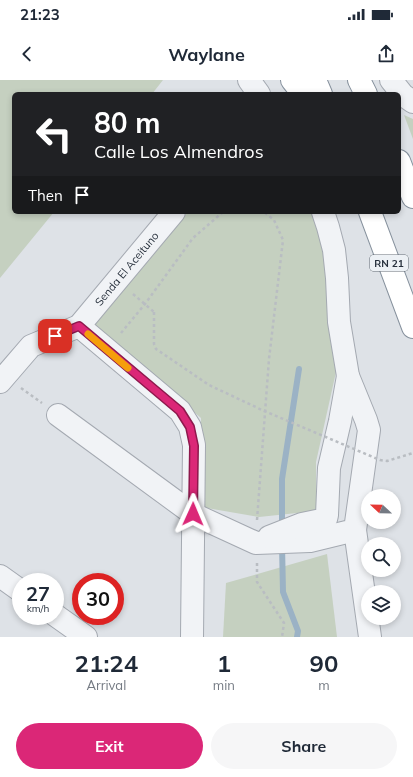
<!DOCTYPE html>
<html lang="en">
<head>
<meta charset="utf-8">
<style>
	body { margin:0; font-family:Mulish,sans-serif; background:#f6f6f7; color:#1f2937; height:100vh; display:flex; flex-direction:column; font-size:15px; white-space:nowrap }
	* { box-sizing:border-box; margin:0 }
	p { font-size:13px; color:#747a83 }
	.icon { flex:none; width:22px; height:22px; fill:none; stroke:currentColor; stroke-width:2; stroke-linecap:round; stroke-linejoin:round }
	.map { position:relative; height:557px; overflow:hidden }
	.panel { display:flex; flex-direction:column; background:#fff; flex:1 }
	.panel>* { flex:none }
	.guide { position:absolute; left:12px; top:12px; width:389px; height:122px; border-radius:6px; box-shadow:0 2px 6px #0003; background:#202124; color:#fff; overflow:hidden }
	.needle { width:26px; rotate:292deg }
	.buttons { position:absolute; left:361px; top:409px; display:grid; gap:8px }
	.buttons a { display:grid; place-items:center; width:40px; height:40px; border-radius:50%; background:#fff; box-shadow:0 2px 6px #0003; font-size:20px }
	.speed { position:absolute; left:12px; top:493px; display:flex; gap:8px; font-size:20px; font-weight:700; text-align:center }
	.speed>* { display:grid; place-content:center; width:52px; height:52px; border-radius:50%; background:#fff; box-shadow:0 2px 6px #0003; line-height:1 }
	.speed small { font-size:10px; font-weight:400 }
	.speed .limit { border:6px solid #d22; background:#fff; color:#111 }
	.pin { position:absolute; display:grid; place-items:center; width:34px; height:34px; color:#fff; margin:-17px; border-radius:8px; box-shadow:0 2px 6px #0006 }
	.me { position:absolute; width:44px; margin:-22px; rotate:1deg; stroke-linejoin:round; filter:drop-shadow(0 0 3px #0008) }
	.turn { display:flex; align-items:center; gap:14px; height:84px; padding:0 16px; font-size:18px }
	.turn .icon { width:52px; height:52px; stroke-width:2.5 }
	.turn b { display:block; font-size:28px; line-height:34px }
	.then { display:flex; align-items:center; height:38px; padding:0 16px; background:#0003; gap:8px; font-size:15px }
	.eta { display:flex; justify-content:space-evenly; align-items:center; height:68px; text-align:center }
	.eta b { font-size:24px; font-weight:700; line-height:28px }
	.button { display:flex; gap:8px; margin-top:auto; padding:8px 16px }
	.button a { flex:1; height:46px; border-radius:24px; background:#db2777; color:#fff; font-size:16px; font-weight:700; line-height:46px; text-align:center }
	.button a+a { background:#f6f6f7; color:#1f2937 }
	.status { display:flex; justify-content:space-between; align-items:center; height:28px; padding:0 20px; background:#fff; direction:ltr }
	.status svg { height:11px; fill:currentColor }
	header { display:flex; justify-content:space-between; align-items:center; height:52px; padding:0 16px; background:#fff; font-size:18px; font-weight:700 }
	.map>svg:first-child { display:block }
	.green { fill:#c5d0c0 }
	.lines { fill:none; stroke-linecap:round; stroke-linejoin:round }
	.stream { stroke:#9bb2c5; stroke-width:6 }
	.minor-casing { stroke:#a4a9b1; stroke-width:24 }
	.highway-casing { stroke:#86919d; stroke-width:24 }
	.path { stroke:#b9bdc2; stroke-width:2.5; stroke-dasharray:3 3; stroke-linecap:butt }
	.minor { stroke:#f1f3f6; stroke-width:22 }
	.highway { stroke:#fff; stroke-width:22 }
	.path-bridge { stroke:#b9bdc2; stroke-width:2.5; stroke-dasharray:3 3; stroke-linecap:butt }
	.route-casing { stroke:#8e194d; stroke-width:10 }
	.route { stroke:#db2777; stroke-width:7 }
	.slow { stroke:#f59e0b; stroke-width:7 }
	.labels { text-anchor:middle; stroke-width:3; stroke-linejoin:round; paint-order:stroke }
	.shield { fill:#edf1f5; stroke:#636b74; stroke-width:1 }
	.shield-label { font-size:10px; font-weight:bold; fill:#28313d }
	.street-label { font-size:11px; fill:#28313d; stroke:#edf1f5 }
</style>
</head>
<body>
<div class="status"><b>21:23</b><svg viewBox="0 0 49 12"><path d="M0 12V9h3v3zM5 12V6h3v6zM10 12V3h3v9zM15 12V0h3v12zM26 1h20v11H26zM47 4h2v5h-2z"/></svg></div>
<header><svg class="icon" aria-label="back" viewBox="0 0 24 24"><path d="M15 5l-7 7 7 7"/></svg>Waylane<svg class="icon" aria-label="share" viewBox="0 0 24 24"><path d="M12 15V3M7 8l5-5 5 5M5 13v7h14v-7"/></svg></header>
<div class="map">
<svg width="413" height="557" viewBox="0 0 413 557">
	<rect width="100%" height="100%" fill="#dee2e7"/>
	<!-- green -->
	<g class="green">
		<polygon points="0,0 163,0 152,14 14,14 14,132 54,132 0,198"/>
		<polygon points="404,35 413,39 413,59"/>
		<polygon points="188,132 313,132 319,146 330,204 329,248 336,292 316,382 316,431 259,437 201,427 201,338 92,246"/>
		<polygon points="327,474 337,557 223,557 226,503"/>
	</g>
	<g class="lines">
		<!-- stream -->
		<g class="stream">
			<polyline points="282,440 282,399 299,289"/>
			<polyline points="282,465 283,512 298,551 297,557"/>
		</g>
		<!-- minor casing -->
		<g class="minor-casing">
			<g id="minor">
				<polyline points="249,0 259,14"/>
				<polyline points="391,0 403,15 413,22"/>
				<polyline points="79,246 180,331 190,347 194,365 192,557"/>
				<path id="s1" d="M0,302l31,-36 48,-20 95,-114"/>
				<polyline points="58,335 193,434 256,463 310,461 355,450 369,350 366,340 348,296 339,242 337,198 334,170 328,147 323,132"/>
				<polyline points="355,450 370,557"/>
				<polyline points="269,457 302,444 326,439 327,435 329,388 340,341 348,296"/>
				<polyline points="0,496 21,511"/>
				<polyline points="55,535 86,557"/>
			</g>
		</g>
		<!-- highway casing -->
		<g class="highway-casing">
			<g id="highway">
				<polyline points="292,0 303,14"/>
				<polyline points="315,0 321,14"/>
				<polyline points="359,0 366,14"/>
				<polyline points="399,81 413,117"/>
				<polyline points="370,132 413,247"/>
			</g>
		</g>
		<!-- path -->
		<g class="path">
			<polyline points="133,214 154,232"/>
			<polyline points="121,253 145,224 193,158 223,132"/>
			<polyline points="21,308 42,323"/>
			<polyline points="257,440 269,279 283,160 274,140 264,132"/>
			<polyline points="257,483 257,502 284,543 282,557"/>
		</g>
		<!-- minor -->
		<use href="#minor" class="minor"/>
		<!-- highway -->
		<use href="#highway" class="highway"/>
		<!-- path-bridge -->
		<polyline class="path-bridge" points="154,232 154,264 156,269 209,305 262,330 380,380 387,381 413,373"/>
	</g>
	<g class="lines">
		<!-- route casing -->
		<g class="route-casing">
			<polyline id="route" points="55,256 79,246 180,331 190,347 194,366 193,434"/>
		</g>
		<!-- route -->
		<use href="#route" class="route"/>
		<!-- slow -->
		<polyline class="slow" points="88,254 128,288"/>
	</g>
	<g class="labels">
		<!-- shield labels -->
		<rect class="shield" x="370" y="175" width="38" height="16" rx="3"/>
		<g class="shield-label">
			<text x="389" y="187">RN 21</text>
		</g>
		<!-- street labels -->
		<g class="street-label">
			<text dy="4" stroke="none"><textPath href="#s1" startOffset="174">Senda El Aceituno</textPath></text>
		</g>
	</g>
</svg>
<div class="buttons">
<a><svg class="needle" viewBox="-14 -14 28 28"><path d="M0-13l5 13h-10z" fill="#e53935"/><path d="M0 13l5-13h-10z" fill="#747a83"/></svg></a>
<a><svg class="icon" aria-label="search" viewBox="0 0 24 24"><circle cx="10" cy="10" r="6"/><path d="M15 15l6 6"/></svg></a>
<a><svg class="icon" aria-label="layers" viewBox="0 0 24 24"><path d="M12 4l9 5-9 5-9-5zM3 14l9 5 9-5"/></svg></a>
</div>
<div class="speed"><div>27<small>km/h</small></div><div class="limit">30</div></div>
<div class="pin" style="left:55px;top:256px;background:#d93025"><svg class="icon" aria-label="arrive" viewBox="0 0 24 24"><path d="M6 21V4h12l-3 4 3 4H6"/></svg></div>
<svg class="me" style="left:193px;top:434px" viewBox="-20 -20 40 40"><path d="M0-17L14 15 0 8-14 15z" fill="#db2777" stroke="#fff" stroke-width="4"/></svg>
<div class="guide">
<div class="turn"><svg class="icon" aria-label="left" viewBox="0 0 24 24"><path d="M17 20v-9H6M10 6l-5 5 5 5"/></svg><div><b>80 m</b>Calle Los Almendros</div></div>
<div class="then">Then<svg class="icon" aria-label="arrive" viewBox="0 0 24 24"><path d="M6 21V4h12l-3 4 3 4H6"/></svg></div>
</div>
</div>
<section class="panel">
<div class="eta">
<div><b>21:24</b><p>Arrival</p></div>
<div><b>1</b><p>min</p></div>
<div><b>90</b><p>m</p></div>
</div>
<div class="button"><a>Exit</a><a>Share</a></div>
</section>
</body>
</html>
